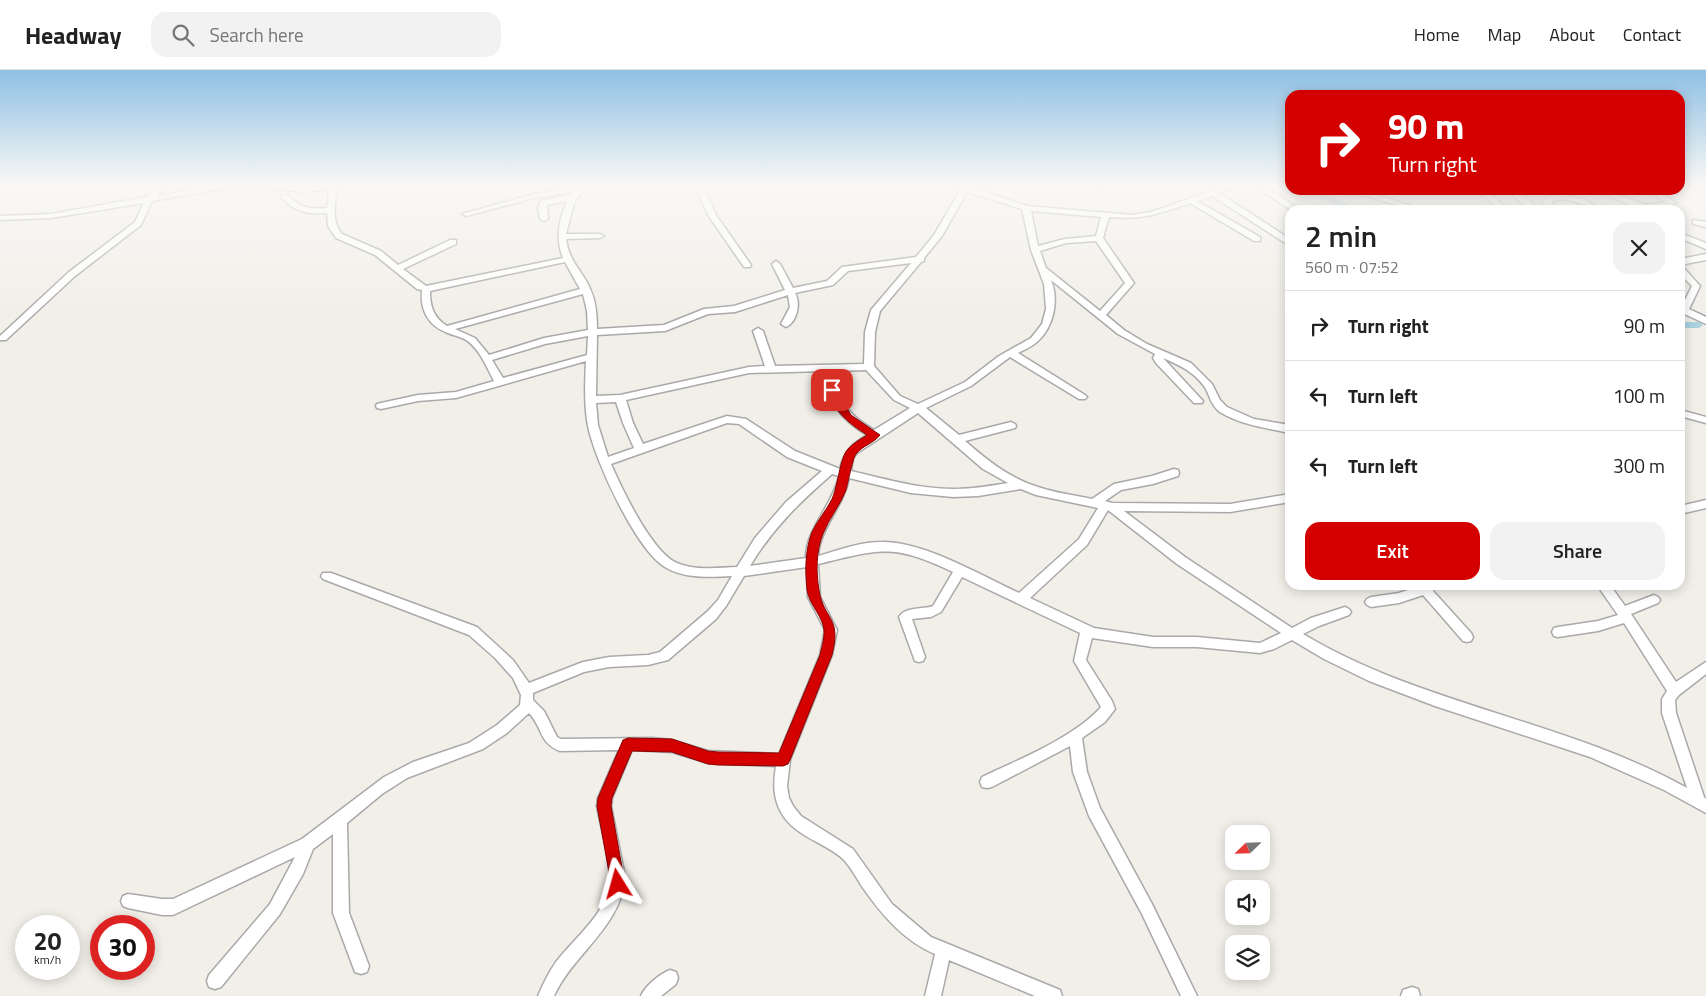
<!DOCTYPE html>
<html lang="en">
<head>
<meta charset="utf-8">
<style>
	body { margin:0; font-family:"Titillium Web",sans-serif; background:#f2f2f2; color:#222; height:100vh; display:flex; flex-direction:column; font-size:19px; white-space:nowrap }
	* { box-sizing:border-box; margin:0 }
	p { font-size:16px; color:#767676 }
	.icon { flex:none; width:28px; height:28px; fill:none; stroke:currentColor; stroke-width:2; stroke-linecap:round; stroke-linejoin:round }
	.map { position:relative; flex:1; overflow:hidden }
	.sheet { position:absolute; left:1285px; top:135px; width:400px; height:385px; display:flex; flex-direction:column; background:#fff; border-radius:15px; box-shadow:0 2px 12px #0003 }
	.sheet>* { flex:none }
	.guide { position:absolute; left:1285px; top:20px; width:400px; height:105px; border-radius:15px; box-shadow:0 2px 12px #0003; background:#d40000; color:#fff; overflow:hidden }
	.needle { width:32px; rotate:247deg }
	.tools { position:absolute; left:1225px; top:755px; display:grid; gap:10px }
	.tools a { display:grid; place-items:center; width:45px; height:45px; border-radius:10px; background:#fff; box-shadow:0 2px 12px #0003; font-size:25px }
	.speed { position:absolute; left:15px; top:845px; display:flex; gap:10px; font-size:25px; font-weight:700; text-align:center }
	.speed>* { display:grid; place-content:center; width:65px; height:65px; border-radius:50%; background:#fff; box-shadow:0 2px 12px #0003; line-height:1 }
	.speed small { font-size:12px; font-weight:400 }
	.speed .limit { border:8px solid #d22; background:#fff; color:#111 }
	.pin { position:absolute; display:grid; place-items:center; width:42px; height:42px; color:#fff; margin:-21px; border-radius:10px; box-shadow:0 2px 8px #0006 }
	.me { position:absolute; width:55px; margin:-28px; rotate:352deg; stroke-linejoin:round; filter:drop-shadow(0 0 4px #0008) }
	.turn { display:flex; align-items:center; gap:18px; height:105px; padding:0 20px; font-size:22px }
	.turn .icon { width:65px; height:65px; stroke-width:2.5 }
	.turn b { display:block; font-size:35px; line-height:42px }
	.round { display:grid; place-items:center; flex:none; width:52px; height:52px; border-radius:15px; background:#f2f2f2 }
	.overview { display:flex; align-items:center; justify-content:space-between; height:85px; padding:0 20px }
	h1 { font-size:30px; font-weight:600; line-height:38px }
	.cta { display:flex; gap:10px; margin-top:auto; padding:10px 20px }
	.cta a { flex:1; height:58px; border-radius:15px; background:#d40000; color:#fff; font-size:20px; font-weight:600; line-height:58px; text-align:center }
	.cta a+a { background:#f2f2f2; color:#222 }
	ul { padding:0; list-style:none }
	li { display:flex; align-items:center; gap:15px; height:70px; padding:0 20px; border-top:1px solid #e0e0e0 }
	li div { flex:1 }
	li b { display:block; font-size:19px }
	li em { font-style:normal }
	header { display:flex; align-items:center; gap:30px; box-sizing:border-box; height:70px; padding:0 25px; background:#fff; border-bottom:1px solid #e0e0e0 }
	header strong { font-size:24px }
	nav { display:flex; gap:28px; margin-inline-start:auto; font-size:18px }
	.search { width:350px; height:45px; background:#f2f2f2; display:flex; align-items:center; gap:12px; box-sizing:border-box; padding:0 18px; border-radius:15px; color:#767676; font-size:19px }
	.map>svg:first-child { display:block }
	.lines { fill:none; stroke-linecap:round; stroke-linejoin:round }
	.canal { fill:#aad3df; fill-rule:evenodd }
	.minor-casing { stroke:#a9a9a9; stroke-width:3 }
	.minor { fill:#fff; fill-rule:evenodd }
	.route { fill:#d40000; stroke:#8a0000 }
</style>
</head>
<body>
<header>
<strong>Headway</strong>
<div class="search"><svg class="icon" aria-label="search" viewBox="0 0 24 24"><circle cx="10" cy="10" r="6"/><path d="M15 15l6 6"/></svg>Search here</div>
<nav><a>Home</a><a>Map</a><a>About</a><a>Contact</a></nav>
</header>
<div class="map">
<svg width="1706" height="926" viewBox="0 0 1706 926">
	<rect width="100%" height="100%" fill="#f2efe9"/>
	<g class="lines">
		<!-- canal -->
		<g class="canal">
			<path d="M1309,120h8l43,20c-17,0 -39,-10 -51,-20z"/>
			<polygon points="1680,252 1699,252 1703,255 1699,258 1680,258"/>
		</g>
		<!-- minor casing -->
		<g class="minor-casing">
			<g id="minor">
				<path d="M157,115h8l-8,11 63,-11h56l28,3 45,-3 -1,2 -11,1c-2,16 -6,33 5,46l39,17 17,14 52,-25h6v4l-53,25 23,17 137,-28c-8,-20 -4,-39 4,-57l-20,4 1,14 -4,2 -4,-2 -2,-12 3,-6 28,-6 2,-3 -37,6 -68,18 -4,-2 72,-20 52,-9 -12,18 -8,31h34l4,2 -4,2 -34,1c3,24 18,33 25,52 5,11 6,25 6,38l67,-4 40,-16 30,-3 51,-16 -13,-26 4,-3 4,3 13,24 34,-7 15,-14 74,-10 18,-22 27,-46 -10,-4h20l-1,2 57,19 105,9 19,-3 77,-27h11l-20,8 71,46v7l-78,-50 -15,5 63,36v4h-6l-64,-38c-32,11 -46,17 -81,14l-6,21 31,45 -28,32 18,15 23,14 44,19 21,21 8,16 7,7 27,12 36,6v8c-24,-5 -49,-8 -70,-21 -10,-7 -10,-18 -16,-26 -11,-15 -25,-21 -41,-28l40,43 -1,2h-8l-38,-40 -3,-5 2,-4 -37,-20 -67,-54c8,20 3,46 -13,61 -5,5 -14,9 -20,12l67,42 2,2 -2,2h-6l-69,-42 -39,29 -45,22 33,27 52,-13 4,2 1,2 -1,2 -50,13c22,19 44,37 73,46 17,6 36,8 54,12l22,-15 38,-8 22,-7 4,1 1,3 -1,3 -25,8 -32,6 -16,11 7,2 118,1 60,-10v8l-60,10 -106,-1 61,46 107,71 19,-10 34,-11 4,2 2,3 -2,3 -30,11 -16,8c120,72 262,86 384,154l-25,-75v-14l5,-8 -43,-68 -26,8 -40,6 -4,-1 -2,-4 2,-4 4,-1 40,-6 20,-6 -21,-30h13l15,21 29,-11 4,2 2,3 -2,3 -27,11 45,68 30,-20v12l-27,21 -4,5 1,13 28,84 2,2v14l-42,-23 -74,-33 -155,-51 -66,-25 -45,-22 -32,-19 -18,9 -14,4 -63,-6h-44l-61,-9 -6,22 26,41 3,8 -10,13 -23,16 5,34 13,36 52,96 45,92h-16l-39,-82 -53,-98 -16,-44 -3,-26 -78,41 -5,1 -5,-1 -2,-5 2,-5c36,-17 93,-40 119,-70l-27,-46 6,-28 -118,-56 -21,35 -10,5 -19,2 13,38 -2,4 -4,1 -4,-1 -16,-44c7,-11 23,-7 34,-11l20,-34c-61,-29 -72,-23 -135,-8l2,33 17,33 -5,25 -42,105 -3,26 2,12 4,8 8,10 52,33 39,55 39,33 129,53 2,6h-27l-86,-36 -8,36h-16l10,-42c-31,-13 -53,-39 -72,-66 -6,-9 -12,-21 -20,-29 -17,-16 -44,-21 -59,-42 -11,-16 -11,-32 -8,-51l-68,-3 -36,-11 -40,-2 -20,48 -1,8 14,71c-3,49 -52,77 -71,119h-16c5,-12 11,-24 18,-34 19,-25 53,-50 54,-83 0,-25 -9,-49 -13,-73l1,-8 21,-48 -59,1c-21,-8 -17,-23 -31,-38l-22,20 -24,16 -76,29 -25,16 -35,29 2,90 20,53 -2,6 -6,2 -6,-2 -22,-59v-79l-20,15 -10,25 -23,40 -59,73 -6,2 -6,-2 -2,-6 2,-6 61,-71 25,-47 -122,58h-11l-34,-7 -5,-2 -2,-5 2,-5 5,-2 34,5h11l129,-60 82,-62 29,-15 56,-19 28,-18 23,-20 1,-10 -8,-17 -18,-20 -26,-23 -146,-56 -2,-3 2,-3h8l146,54 36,33 16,23 54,-21 26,-5 39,-2 12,-3 48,-41 10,-11 14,-24c-22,1 -48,3 -67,-9 -29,-17 -71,-109 -77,-141 -4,-21 -3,-44 -2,-65l-130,37 -38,3 -37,8 -4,-1 -1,-2 1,-2 4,-1 37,-8 38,-3 38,-11c-7,-13 -13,-29 -25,-39 -6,-5 -14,-6 -21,-9 -20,-7 -28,-23 -26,-43l-5,-1 -42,-34 -39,-17 -8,-12 -1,-13c-20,2 -34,-2 -47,-17l7,-2c12,13 22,16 40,14l2,-19 -25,3 -39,-4h-38l-75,13 -11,24 -66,51 -69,64h-6v-4l69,-64 66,-50 9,-19 -93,15 -51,2v-4l51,-2 96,-17zM967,122l55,17 9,41 13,34 2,25 -4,15 -11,14 -32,18 -34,26 -47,22 -18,-8 -26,-30 1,-34 5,-21 41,-49 3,-1v-3l18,-22zM1031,141l70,6 -5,19 -31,3 -27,7zM1096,171l29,42 -25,28 -54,-43 -6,-17 26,-8zM565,192l15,27 -133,37c-14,-9 -17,-20 -17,-35zM911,193l-40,47 -6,22 -1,32 -89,2 -12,-35 -5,-3 -5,3 12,35 -16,1 -129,28 -24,1 1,-61 68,-4 43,-17 27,-2 53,-17 2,12 -9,17 5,3c11,-5 15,-24 9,-34l38,-8 15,-14zM583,224l4,17 1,19 -44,8 -55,17 -14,-17 -20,-9zM588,266l-1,19 -84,23 -11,-18 53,-16zM866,300l28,30 16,8 -36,22c-27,-16 -35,-28 -40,-59zM825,301c4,32 14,47 42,64 -15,9 -23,16 -27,34l-45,-18 -49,-32 -19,-3 -84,28 -10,-21 -7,-23 123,-27zM616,332l7,21 11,25 -26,9 -10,-32 -2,-22zM918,343l65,56 25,14c-18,3 -36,6 -54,6 -35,0 -69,-10 -103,-18l2,-13 4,-5zM727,353l12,1 48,33 35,14 -36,31 -31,36 -18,29c-19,1 -47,4 -64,-6 -24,-15 -51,-72 -62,-97zM832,404l7,2c-6,29 -34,54 -33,82l-56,8c22,-37 50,-64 82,-92zM849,408l62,15 42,4 25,-1 43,-7 15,6 62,13 -19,31 -60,54c-37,-17 -96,-52 -137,-51 -22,0 -43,8 -64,14 2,-29 26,-50 31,-78zM1108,440l69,54 104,69 -21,10 -63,-6h-44l-59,-9 -64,-30 57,-53zM807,497l1,30 17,33 -5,25 -41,99 -71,-3 -36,-11 -20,-2 -91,1 -4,-2 -13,-26 -11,-11v-7l51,-21 25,-5 39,-2 20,-5 48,-41 10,-13 18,-30z"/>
				<polygon points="695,115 703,115 716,145 751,195 750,197 744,197 708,145"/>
				<polygon points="1095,115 1103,115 1098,118 1095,118"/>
				<polygon points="1253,115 1262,115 1301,140 1291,140"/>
				<polygon points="1690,115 1706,116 1706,120 1691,117"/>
				<polygon points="1337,120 1371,123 1424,140 1412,140 1370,127 1341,122"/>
				<polygon points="1478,120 1487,120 1508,140 1499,140"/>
				<polygon points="1597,120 1608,120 1645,135 1665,132 1648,120 1657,120 1676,133 1672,135 1640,140"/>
				<polygon points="1514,122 1520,122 1539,140 1530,140 1514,126"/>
				<path d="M1560,124l23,5 21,11c-19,0 -34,-17 -53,-8l6,8h-8l-7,-9 8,-5z"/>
				<polygon points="1693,150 1706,152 1706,157 1693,154"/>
				<polygon points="1680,163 1706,173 1706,179 1680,168"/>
				<polygon points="1706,184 1706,190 1680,195 1680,189"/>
				<polygon points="1680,196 1683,197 1700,216 1689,239 1706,247 1706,254 1680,242 1680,235 1682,236 1692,216 1680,204"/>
				<polygon points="1680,340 1706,347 1706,353 1680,346"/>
				<polygon points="1706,430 1706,438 1680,444 1680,436"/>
				<polygon points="1423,515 1435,515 1433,521 1471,563 1473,567 1471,571 1467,572 1463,571 1423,525 1399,533 1371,537 1367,535 1365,532 1367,529 1371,527 1399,523"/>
				<path d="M670,900l6,2 2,6 -2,6 -15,12h-20c4,-10 19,-22 29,-26z"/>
				<polygon points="1412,917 1418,919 1420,926 1401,926 1403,920"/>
			</g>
		</g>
		<!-- minor -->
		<use href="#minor" class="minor"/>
	</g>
	<!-- sky -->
	<linearGradient id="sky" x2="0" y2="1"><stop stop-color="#8fc0e4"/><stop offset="0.47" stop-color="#f9f8f5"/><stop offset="1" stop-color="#f9f8f5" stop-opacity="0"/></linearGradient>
	<rect width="1706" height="244" fill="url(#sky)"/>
	<!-- route -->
	<path class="route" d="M832,317l3,1 16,27 29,20c-6,8 -18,11 -24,19 -3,3 -8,29 -10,36 -6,16 -17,28 -23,44 -7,17 -7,38 -4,56 5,31 23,26 13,65l-42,105 -2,4 -5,2 -65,-1 -10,-1 -36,-12 -40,-1 -20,47 -1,8 14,78 -2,5 -5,2 -6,-2 -15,-83 1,-8 25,-58 5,-2 44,1 36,12 10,1 61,1 41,-98c2,-10 6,-20 3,-30 -4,-13 -14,-22 -16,-35 -2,-19 -2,-40 5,-58 5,-11 14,-21 20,-33 6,-13 8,-42 16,-50 5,-6 13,-10 19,-14 -20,-13 -31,-22 -40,-45z"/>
</svg>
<div class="tools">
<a><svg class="needle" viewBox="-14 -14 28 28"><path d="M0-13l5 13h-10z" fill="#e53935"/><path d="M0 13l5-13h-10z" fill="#767676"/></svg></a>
<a><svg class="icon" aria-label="sound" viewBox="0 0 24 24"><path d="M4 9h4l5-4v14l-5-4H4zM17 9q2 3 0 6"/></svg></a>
<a><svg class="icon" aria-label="layers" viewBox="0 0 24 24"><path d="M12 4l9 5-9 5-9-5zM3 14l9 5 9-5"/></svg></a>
</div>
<div class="speed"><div>20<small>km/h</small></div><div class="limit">30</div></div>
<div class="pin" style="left:832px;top:320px;background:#d93025"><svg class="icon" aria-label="arrive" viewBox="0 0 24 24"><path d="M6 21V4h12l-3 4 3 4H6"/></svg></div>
<svg class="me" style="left:618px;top:814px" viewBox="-20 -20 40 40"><path d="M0-17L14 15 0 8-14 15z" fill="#d40000" stroke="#fff" stroke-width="4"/></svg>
<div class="guide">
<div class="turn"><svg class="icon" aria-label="right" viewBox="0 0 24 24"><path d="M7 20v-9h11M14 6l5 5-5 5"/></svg><div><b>90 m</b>Turn right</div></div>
</div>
<section class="sheet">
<div class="overview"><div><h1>2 min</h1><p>560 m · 07:52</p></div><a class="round"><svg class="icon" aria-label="close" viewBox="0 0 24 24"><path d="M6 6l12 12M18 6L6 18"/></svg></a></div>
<ul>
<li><svg class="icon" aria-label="right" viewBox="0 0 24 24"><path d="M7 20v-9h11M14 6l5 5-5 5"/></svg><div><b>Turn right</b></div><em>90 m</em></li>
<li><svg class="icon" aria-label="left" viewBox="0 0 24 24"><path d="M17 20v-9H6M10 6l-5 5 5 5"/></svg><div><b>Turn left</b></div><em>100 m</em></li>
<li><svg class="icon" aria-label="left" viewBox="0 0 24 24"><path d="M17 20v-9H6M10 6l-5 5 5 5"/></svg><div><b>Turn left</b></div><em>300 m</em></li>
</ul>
<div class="cta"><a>Exit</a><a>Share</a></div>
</section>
</div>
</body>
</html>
